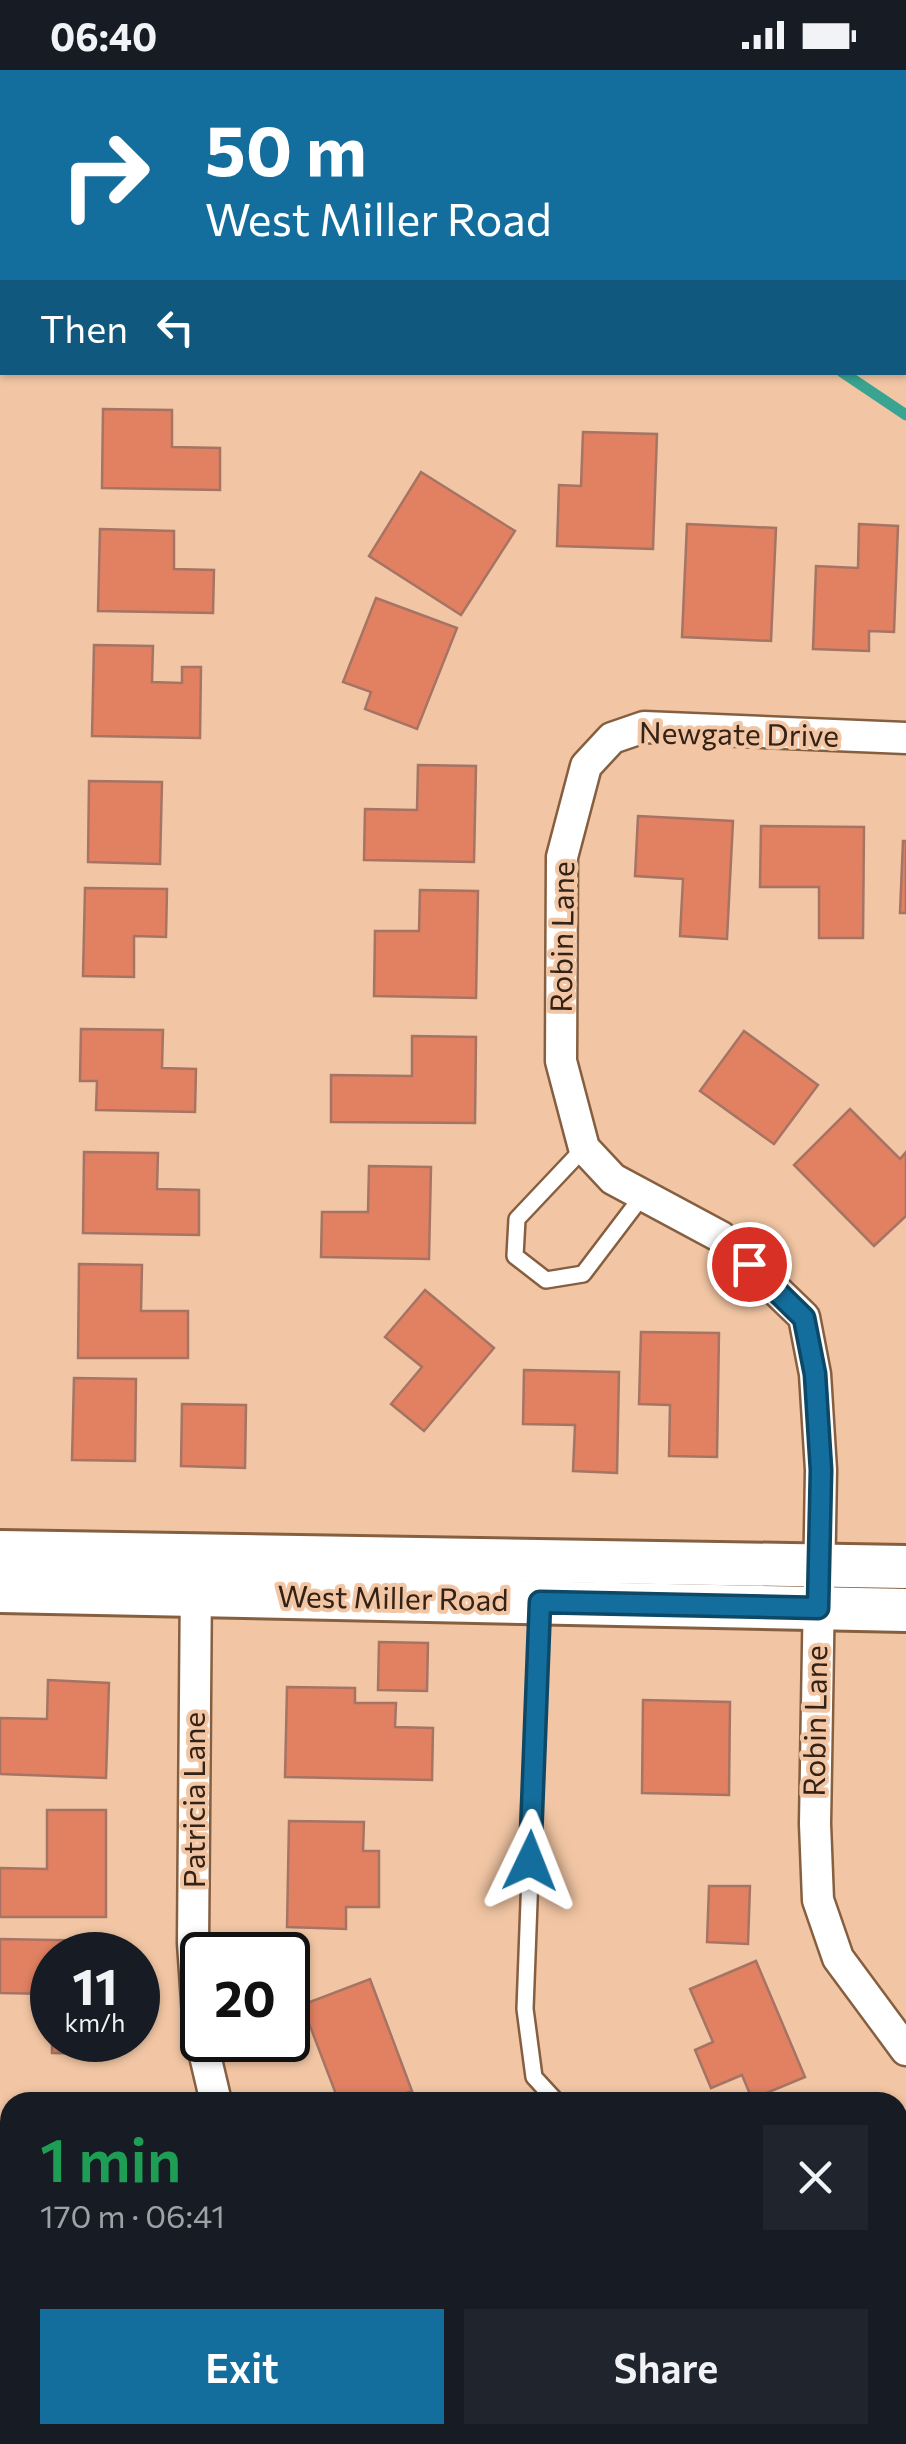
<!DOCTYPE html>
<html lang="en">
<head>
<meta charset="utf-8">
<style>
	body { margin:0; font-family:Commissioner,sans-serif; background:#20242c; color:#f1f3f6; height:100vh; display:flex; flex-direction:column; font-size:38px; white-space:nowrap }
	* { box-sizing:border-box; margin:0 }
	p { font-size:32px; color:#9ea1a6 }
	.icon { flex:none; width:55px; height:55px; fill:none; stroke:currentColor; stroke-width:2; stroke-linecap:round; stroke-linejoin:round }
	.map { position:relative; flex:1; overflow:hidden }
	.side { position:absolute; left:0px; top:2022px; width:908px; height:352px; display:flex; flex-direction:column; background:#171b24; border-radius:30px 30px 0 0; box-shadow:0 2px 8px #0004 }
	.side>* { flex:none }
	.banner { position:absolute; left:0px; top:0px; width:908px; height:305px; box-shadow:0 2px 8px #0004; background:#146e9d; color:#fff; overflow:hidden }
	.speed { position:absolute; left:30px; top:1862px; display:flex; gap:20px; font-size:50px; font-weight:700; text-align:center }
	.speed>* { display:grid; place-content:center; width:130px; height:130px; border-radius:50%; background:#171b24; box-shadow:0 2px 8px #0004; line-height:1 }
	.speed small { font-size:25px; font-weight:400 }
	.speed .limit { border:5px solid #111; border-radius:15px; background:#fff; color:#111 }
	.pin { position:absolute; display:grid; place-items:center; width:85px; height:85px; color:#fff; margin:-42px; border:5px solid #fff; border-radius:50%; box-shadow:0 2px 10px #0007 }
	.me { position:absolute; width:110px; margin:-55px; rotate:2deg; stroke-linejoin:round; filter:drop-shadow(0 0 8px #0008) }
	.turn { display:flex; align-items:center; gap:35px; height:210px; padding:0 40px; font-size:45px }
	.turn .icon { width:130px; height:130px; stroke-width:2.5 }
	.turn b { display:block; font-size:70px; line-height:85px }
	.then { display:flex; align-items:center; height:95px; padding:0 40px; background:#0003; gap:20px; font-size:38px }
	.round { display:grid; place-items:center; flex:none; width:105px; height:105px; border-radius:0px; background:#20242c }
	.headline { display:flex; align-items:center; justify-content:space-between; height:170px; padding:0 40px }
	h1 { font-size:60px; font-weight:600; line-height:75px; color:#1e9e55 }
	.button { display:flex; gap:20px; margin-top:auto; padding:20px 40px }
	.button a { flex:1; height:115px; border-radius:0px; background:#146e9d; color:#fff; font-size:40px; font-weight:600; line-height:115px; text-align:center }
	.button a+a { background:#20242c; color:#f1f3f6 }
	.status { display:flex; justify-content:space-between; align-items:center; height:70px; padding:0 50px; background:#171b24; direction:ltr }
	.status svg { height:28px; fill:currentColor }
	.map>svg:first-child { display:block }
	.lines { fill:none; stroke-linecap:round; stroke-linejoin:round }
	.stream { stroke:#38a491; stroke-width:11 }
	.building { fill:#e18162; stroke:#a67464; stroke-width:2.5 }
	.lane-casing { stroke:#855f40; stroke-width:20 }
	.street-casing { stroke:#855f40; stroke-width:35 }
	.secondary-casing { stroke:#855f40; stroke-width:48 }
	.lane { stroke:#fff; stroke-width:15 }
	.street { stroke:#fff; stroke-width:30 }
	.secondary { stroke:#fff; stroke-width:42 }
	.route-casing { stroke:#0d4866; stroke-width:25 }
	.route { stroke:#146e9d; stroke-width:18 }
	.labels { text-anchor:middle; stroke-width:8; stroke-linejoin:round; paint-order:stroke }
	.street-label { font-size:30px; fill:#332215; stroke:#f2c6a4 }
</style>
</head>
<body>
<div class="status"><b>06:40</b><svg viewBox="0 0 49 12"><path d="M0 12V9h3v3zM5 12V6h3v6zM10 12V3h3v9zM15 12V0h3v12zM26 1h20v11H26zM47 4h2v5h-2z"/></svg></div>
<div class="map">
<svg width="906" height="2374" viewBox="0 0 906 2374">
	<rect width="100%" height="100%" fill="#f2c6a4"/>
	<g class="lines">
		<!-- stream -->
		<g class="stream">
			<polyline points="234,0 235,2"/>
			<polyline points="842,302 906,345"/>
		</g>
	</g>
	<!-- building -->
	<g class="building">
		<polygon points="103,339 172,340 172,377 220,378 220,420 102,418"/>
		<polygon points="583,362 657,364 653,479 557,476 559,415 581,416"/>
		<polygon points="421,402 515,461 461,545 369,486"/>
		<polygon points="687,454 776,458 771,571 682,567"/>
		<polygon points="859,454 898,456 894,562 869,561 869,581 813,579 816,496 858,498"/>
		<polygon points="100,459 174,461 174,499 214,500 213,543 98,541"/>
		<polygon points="376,528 457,558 417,659 365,639 371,622 343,612"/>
		<polygon points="94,575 153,576 152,612 182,613 182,597 201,597 200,668 92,666"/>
		<polygon points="418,695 476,696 474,792 364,790 365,739 417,740"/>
		<polygon points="89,711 162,712 160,794 88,792"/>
		<polygon points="638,746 733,751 727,869 680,866 683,809 635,806"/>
		<polygon points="761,756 864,757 863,868 819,868 819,817 760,817"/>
		<polygon points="903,771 906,771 906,843 900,843"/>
		<polygon points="85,818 167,819 166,867 134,866 134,907 83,906"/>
		<polygon points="420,820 478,821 476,928 374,926 375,861 419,861"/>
		<polygon points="81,959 163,960 162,998 196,999 195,1042 96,1040 97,1011 80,1011"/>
		<polygon points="744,961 818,1015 774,1074 700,1021"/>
		<polygon points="412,966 476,967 475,1053 331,1052 331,1005 412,1006"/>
		<polygon points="850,1039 900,1089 906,1082 906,1146 874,1176 794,1095"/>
		<polygon points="84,1082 158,1083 157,1119 199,1120 199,1165 83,1163"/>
		<polygon points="369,1096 431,1097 429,1189 321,1187 322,1142 368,1142"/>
		<polygon points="79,1194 142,1195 141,1241 188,1241 188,1288 78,1288"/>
		<polygon points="425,1220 494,1278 424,1361 391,1334 422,1297 385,1267"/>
		<polygon points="641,1262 719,1263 717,1387 669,1386 670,1335 639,1334"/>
		<polygon points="524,1300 619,1302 617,1403 573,1401 575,1355 523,1354"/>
		<polygon points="74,1308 136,1309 135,1391 72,1390"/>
		<polygon points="182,1334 246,1335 245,1398 181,1396"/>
		<polygon points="379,1572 428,1573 427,1621 378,1620"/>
		<polygon points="48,1610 109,1613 106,1708 0,1704 0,1648 47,1649"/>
		<polygon points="287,1617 355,1618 355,1633 396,1633 395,1657 433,1658 432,1710 285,1707"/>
		<polygon points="643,1630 730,1632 729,1725 642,1723"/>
		<polygon points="47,1740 106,1740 106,1847 0,1847 0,1798 47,1799"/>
		<polygon points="289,1751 364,1752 363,1781 379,1781 379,1837 346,1837 346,1859 287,1857"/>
		<polygon points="709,1816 750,1816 748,1874 707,1872"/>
		<polygon points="0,1869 108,1871 108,1885 52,1885 52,1924 0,1923"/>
		<polygon points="756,1891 805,2007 752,2029 742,2005 711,2018 695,1980 713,1972 690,1919"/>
		<polygon points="370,1909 412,2021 380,2032 339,2032 302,1935"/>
		<polygon points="52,1949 52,1970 106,1970 106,1984 52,1983"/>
		<polygon points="906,2178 906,2234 898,2224 898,2185"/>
		<polygon points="331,2365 371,2365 378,2374 319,2374"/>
		<polygon points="600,2365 674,2365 682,2374 608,2374"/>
	</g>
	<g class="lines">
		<!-- lane casing -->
		<g class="lane-casing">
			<g id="lane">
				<polyline points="560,0 564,2"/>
				<polyline points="905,231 906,231"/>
				<polyline points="584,1078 517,1149 515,1186 546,1210 583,1204 643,1125"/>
				<polyline points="540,1537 525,1939 534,2007 557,2032"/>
				<polyline points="0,2216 10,2232"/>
				<polyline points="97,2365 105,2374"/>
				<polyline points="853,2365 861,2374"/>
			</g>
		</g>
		<!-- street casing -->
		<g class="street-casing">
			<g id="street">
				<polyline points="906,668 644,657 612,668 586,696 562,787 561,991 584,1078 613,1109 721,1167 804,1247 815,1304 821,1400 815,1754 818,1830 838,1888 906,1980"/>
				<polyline points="196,1508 193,1873 199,1960 216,2032"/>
				<polyline points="475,2365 483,2374"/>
			</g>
		</g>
		<!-- secondary casing -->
		<g class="secondary-casing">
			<g id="secondary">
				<polyline points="0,1482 906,1497"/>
				<polyline points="0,1521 906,1540"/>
			</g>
		</g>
		<!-- lane -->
		<use href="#lane" class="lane"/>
		<!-- street -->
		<use href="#street" class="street"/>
		<!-- secondary -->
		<use href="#secondary" class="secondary"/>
	</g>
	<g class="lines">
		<!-- route casing -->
		<g class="route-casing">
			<polyline id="route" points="530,1791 540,1532 818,1538 821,1400 815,1304 804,1248 749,1194"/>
		</g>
		<!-- route -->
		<use href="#route" class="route"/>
	</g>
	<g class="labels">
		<!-- street labels -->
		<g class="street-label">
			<text transform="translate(739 665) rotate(1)" y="10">Newgate Drive</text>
			<text transform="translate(563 867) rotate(-89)" y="10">Robin Lane</text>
			<text transform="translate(393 1529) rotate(1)" y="10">West Miller Road</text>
			<text transform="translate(816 1651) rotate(-89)" y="10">Robin Lane</text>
			<text transform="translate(195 1730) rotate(-90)" y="10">Patricia Lane</text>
		</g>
	</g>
</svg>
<div class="speed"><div>11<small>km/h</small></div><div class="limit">20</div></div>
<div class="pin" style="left:749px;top:1194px;background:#d93025"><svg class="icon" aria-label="arrive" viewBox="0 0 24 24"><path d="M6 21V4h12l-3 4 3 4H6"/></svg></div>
<svg class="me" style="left:530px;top:1791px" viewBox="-20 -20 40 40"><path d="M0-17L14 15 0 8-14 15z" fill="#146e9d" stroke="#fff" stroke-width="4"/></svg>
<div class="banner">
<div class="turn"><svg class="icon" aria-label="right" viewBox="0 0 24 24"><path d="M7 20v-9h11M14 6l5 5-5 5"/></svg><div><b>50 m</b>West Miller Road</div></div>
<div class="then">Then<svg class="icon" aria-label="left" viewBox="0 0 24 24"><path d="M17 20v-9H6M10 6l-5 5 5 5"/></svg></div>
</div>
<section class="side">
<div class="headline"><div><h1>1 min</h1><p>170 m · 06:41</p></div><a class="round"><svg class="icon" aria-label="close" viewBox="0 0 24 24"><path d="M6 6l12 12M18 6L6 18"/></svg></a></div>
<div class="button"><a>Exit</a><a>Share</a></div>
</section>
</div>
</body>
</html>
